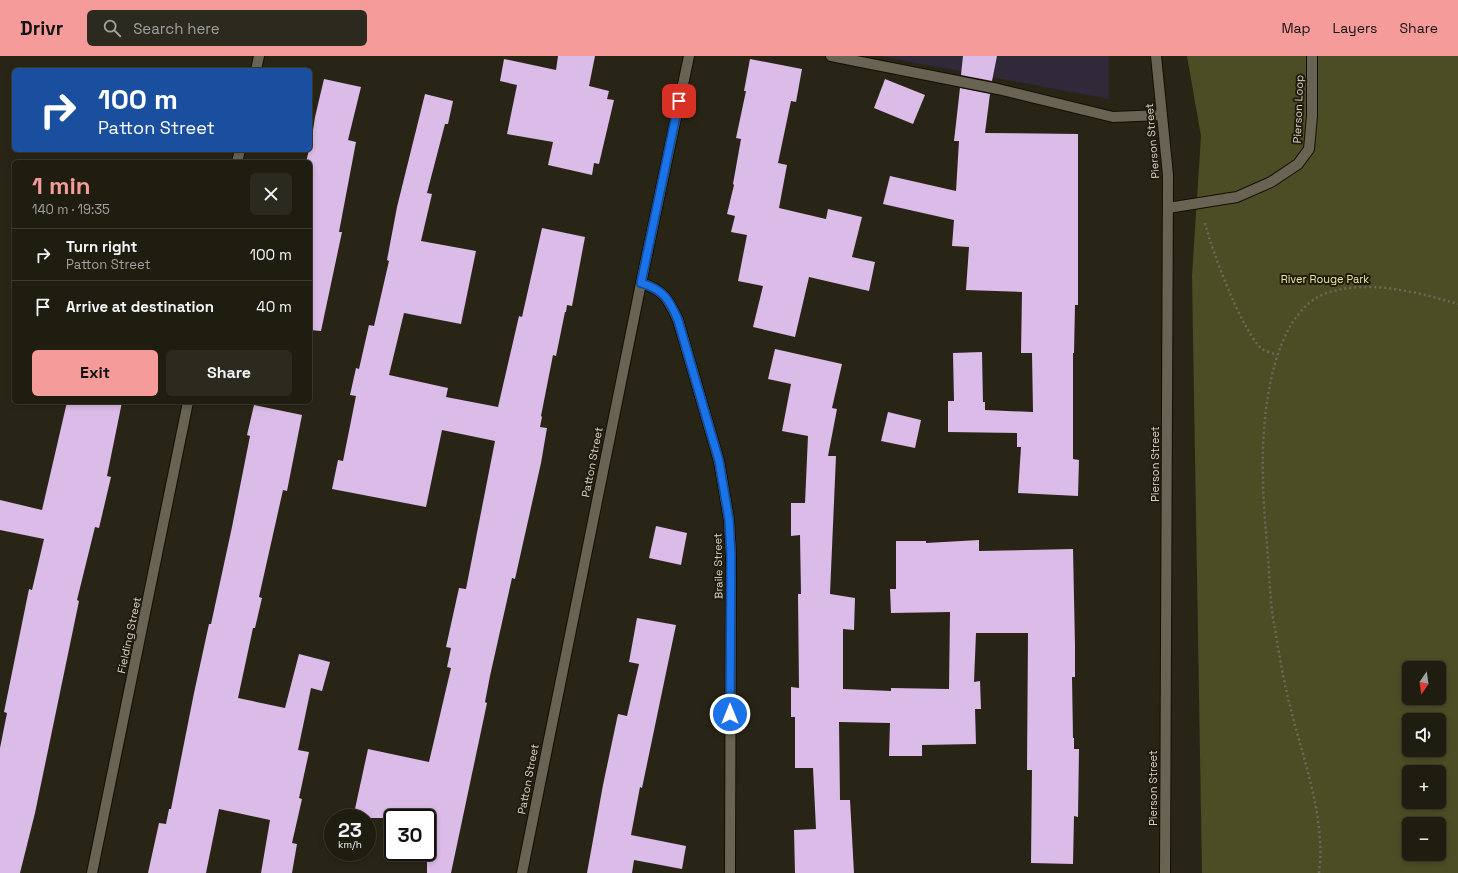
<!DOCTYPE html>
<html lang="en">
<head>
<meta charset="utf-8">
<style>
	body { margin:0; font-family:"Space Grotesk",sans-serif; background:#2c291e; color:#f1f3f6; height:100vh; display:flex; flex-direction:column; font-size:15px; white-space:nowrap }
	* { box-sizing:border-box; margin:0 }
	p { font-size:13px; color:#a1a19f }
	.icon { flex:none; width:22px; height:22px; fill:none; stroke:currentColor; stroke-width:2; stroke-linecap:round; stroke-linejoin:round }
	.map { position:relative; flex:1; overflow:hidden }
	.sheet { position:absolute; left:12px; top:104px; width:300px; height:244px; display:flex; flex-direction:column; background:#1f1c10; border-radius:6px; box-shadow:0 2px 6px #0003,0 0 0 1px #3c3a30 }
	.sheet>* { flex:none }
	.hud { position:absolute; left:12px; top:12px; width:300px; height:84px; border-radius:6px; box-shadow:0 2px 6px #0003,0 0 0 1px #3c3a30; background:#1a4fa0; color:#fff; overflow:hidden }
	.needle { width:26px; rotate:193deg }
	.controls { position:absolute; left:1402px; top:605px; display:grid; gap:8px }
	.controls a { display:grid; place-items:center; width:44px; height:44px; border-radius:6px; background:#1f1c10; box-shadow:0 2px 6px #0003,0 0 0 1px #3c3a30; font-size:20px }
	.speed { position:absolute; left:324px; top:753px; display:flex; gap:8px; font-size:20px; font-weight:700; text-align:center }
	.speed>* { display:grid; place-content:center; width:52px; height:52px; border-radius:50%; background:#1f1c10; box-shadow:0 2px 6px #0003,0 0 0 1px #3c3a30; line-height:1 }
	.speed small { font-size:10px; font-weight:400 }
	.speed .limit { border:2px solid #111; border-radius:6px; background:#fff; color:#111 }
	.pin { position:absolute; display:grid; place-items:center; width:34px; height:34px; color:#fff; margin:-17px; border-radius:8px; box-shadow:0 2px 6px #0006 }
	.me { position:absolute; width:44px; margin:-22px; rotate:0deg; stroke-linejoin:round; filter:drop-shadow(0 0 3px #0008) }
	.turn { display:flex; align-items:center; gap:14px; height:84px; padding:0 20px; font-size:18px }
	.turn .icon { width:52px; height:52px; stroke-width:2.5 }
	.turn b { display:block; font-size:28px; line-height:34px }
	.round { display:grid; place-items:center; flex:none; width:42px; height:42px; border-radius:6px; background:#2c291e }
	.headline { display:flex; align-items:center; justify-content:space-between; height:68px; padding:0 20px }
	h1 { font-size:24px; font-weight:600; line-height:30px; color:#f59b9a }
	.button { display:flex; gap:8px; margin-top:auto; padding:8px 20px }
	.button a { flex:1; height:46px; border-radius:6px; background:#f59b9a; color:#111; font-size:16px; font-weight:600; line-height:46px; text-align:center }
	.button a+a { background:#2c291e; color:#f1f3f6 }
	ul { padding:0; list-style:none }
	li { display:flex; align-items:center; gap:12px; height:52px; padding:0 20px; border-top:1px solid #3c3a30 }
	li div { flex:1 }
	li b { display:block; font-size:15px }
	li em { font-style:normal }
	header { display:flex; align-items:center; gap:24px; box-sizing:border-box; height:56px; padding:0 20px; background:#f59b9a; color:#111 }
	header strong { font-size:19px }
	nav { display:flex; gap:22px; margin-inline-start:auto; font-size:14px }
	.search { width:280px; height:36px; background:#2c291e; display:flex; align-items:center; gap:10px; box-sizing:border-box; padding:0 14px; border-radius:6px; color:#a1a19f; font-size:15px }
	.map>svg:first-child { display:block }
	.commercial { fill:#2f2939 }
	.green { fill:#4b4d24; fill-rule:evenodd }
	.building { fill:#dbbbe7 }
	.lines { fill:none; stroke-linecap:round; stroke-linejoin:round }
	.lane-casing { stroke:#120e03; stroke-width:12 }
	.street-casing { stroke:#120e03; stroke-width:12 }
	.path { stroke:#6c695c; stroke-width:2.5; stroke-dasharray:2 3; stroke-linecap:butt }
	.lane { stroke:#686352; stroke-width:10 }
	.street { stroke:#686352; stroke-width:10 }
	.route-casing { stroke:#114b97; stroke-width:10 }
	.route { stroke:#1a73e8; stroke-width:7 }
	.labels { text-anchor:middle; stroke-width:4; stroke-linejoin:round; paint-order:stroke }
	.street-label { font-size:11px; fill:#d7d5cb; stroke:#201b0d }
	.park-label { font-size:11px; fill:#e5ea9c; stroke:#201b0d }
</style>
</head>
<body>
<header>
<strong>Drivr</strong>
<div class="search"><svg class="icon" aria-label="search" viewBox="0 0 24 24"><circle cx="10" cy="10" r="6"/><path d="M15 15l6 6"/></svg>Search here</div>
<nav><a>Map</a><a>Layers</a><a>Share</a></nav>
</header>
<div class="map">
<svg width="1458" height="817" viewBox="0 0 1458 817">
	<rect width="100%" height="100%" fill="#292516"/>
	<!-- commercial -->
	<polygon class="commercial" points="880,0 1109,0 1109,43"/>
	<!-- green -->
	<path class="green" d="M1187,0h271v817h-256l-10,-597 9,-140zM1409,612h30v30h-30zM1409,664h30v30h-30zM1409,716h30v30h-30zM1409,768h30v30h-30z"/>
	<!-- building -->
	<g class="building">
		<polygon points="558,0 595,0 589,30 609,35 607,43 614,44 599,108 594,107 592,119 548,109 553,86 507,78 517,29 500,25 504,3 556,14"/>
		<polygon points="963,0 997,0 992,25 961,19"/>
		<polygon points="750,3 802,13 796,46 791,45 778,107 787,109 779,152 826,163 828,153 862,161 852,201 875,206 869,235 809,221 795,281 753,271 763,230 738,225 747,179 731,176 735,160 727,158 734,129 733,128 741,83 736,82 746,35 744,35"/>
		<polygon points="324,23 361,31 348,84 356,86 339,176 342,176 321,275 310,274 310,106 306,106 309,94 310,94 315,61"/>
		<polygon points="885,23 925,39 913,68 874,52"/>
		<polygon points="960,32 990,38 985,77 1078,78 1078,249 1075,249 1074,297 1073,297 1073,403 1079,404 1078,440 1018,437 1021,391 1017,391 1017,377 948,376 948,345 954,345 953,297 982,296 983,346 985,346 985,354 1033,356 1032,297 1021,297 1022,236 966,234 969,191 952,190 954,164 883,148 890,120 956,135 959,85 954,85"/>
		<polygon points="425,38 453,45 448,68 445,68 427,137 432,138 421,185 476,195 461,268 404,257 389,319 448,332 446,341 498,351 519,260 522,261 542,172 585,181 572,250 567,249 566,256 565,256 556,300 553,299 541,360 542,361 540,371 547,372 541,407 515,523 512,522 490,620 485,646 487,647 451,817 427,817 427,762 353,762 368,693 429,706 451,612 447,611 451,592 446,591 459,532 466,533 495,385 442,374 426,451 332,433 338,404 343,405 356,340 350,339 356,312 359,313 369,269 374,270 389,205 387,204 397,151"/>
		<polygon points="775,293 842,308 832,352 837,353 828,400 836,400 830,538 855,542 854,574 843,573 843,633 891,635 891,632 949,633 950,556 891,557 890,533 896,533 896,485 926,485 926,487 979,484 979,495 1073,493 1075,590 1075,621 1072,621 1073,682 1074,682 1074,693 1079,693 1078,761 1074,760 1073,808 1031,807 1032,714 1027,714 1028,577 976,577 974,626 980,625 981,653 975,653 976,688 922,689 922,700 889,700 890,667 839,666 840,744 850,744 854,817 795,817 794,774 816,773 813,712 795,712 795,661 791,661 791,631 799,632 798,538 801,538 800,479 791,480 791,447 805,447 808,380 782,375 791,328 768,323"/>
		<polygon points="67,346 122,346 107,420 111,421 99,472 95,471 77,544 79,545 35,757 20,817 0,817 0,692 7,657 4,656 29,533 32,534 44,483 0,474 0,444 42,454"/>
		<polygon points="254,349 302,359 287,435 283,434 259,541 262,542 255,572 253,572 238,642 285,652 299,598 330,606 322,635 311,632 298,694 309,696 299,742 302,743 292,787 297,788 292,817 261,817 270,764 219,753 206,817 148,817 159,767 166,768 169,753 171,753 194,637 209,568 211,568 232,471 250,380 247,379"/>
		<polygon points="888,356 921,364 915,392 881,385"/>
		<polygon points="656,470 687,477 681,509 649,502"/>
		<polygon points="637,562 676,569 642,732 640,731 631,779 686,790 682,813 634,804 632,817 587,817 603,729 618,658 627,660 639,608 629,606"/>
	</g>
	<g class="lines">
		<!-- lane casing -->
		<g class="lane-casing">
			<g id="lane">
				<polyline points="831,0 998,33 1113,61 1162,59"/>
				<polyline points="1168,152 1237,141 1271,126 1298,108 1309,93 1312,60 1312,0"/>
			</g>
		</g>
		<!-- street casing -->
		<g class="street-casing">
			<g id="street">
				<polyline points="1156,0 1168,119 1165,817"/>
				<polyline points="256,14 259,0"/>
				<polyline points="237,106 240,94"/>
				<path d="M641,227c23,7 27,16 37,37l41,141 10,59 2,36 -1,317"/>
				<polyline points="92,817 188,346"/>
				<polyline points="522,817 641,227 689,0"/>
			</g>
		</g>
		<!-- path -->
		<g class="path">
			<path d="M1205,167c7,28 36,106 56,125 3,3 11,5 16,7"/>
			<path d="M1319,817c1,-10 2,-20 1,-30 -2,-48 -20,-95 -31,-141 -6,-24 -10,-49 -14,-73 -5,-23 -5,-48 -7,-71 -2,-27 -5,-54 -5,-81 -2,-52 6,-164 64,-184 41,-14 90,-1 131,11"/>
		</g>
		<!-- lane -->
		<use href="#lane" class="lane"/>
		<!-- street -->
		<use href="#street" class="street"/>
	</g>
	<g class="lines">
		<!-- route casing -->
		<g class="route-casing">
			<path id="route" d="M679,45l-38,182c23,7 28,16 37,37l41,141 10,59 2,36 -1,158"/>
		</g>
		<!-- route -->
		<use href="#route" class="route"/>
	</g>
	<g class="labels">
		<!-- street labels -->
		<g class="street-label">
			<text transform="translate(1298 53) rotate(-88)" y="4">Pierson Loop</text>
			<text transform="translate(1152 85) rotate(-95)" y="4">Pierson Street</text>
			<text transform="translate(592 406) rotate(-79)" y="4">Patton Street</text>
			<text transform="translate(1155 408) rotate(-90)" y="4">Pierson Street</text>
			<text transform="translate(718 510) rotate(-91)" y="4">Braile Street</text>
			<text transform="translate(129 579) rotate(-78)" y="4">Fielding Street</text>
			<text transform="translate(528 723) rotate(-79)" y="4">Patton Street</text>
			<text transform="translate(1153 732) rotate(-90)" y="4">Pierson Street</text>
		</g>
		<!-- park labels -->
		<g class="park-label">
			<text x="1325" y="227">River Rouge Park</text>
		</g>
	</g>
</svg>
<div class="controls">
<a><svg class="needle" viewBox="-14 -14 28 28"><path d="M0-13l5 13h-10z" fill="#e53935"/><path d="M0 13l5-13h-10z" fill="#a1a19f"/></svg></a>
<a><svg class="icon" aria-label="sound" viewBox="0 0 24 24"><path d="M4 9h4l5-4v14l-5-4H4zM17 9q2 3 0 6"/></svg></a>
<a>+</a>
<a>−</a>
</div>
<div class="speed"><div>23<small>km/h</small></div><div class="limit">30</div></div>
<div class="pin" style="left:679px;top:45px;background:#d93025"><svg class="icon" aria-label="arrive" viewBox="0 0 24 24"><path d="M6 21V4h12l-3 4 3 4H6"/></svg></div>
<svg class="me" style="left:730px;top:658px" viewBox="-20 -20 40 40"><circle r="17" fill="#1a73e8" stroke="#fff" stroke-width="3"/><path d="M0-11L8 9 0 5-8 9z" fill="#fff"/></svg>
<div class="hud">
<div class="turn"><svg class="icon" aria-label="right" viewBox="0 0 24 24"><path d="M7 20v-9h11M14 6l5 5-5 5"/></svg><div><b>100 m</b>Patton Street</div></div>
</div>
<section class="sheet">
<div class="headline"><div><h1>1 min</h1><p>140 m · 19:35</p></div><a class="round"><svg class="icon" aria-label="close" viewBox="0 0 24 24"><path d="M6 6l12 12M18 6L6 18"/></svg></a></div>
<ul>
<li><svg class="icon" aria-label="right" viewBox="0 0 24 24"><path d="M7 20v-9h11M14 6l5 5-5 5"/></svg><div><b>Turn right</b><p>Patton Street</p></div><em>100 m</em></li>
<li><svg class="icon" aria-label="arrive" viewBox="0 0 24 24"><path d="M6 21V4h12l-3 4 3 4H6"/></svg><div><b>Arrive at destination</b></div><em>40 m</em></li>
</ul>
<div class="button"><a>Exit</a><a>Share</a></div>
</section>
</div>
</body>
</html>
